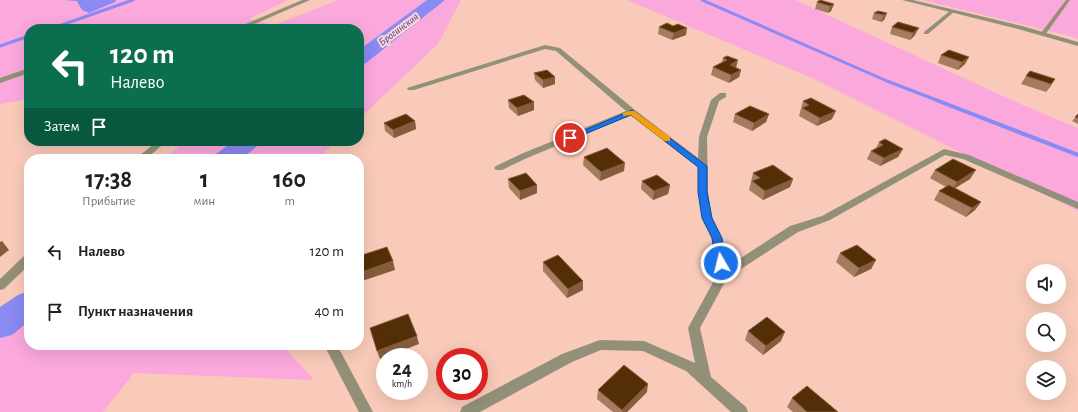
<!DOCTYPE html>
<html lang="ru">
<head>
<meta charset="utf-8">
<style>
	body { margin:0; font-family:"Alegreya Sans",sans-serif; background:#f2f2f2; color:#202124; height:100vh; display:flex; flex-direction:column; font-size:15px; white-space:nowrap }
	* { box-sizing:border-box; margin:0 }
	p { font-size:13px; color:#757577 }
	.icon { flex:none; width:22px; height:22px; fill:none; stroke:currentColor; stroke-width:2; stroke-linecap:round; stroke-linejoin:round }
	.map { position:relative; flex:1; overflow:hidden }
	.sheet { position:absolute; left:24px; top:154px; width:340px; height:196px; display:flex; flex-direction:column; background:#fff; border-radius:16px; box-shadow:0 4px 16px #0002 }
	.sheet>* { flex:none }
	.guide { position:absolute; left:24px; top:24px; width:340px; height:122px; border-radius:16px; box-shadow:0 4px 16px #0002; background:#0b6e4f; color:#fff; overflow:hidden }
	.fabs { position:absolute; left:1026px; top:264px; display:grid; gap:8px }
	.fabs a { display:grid; place-items:center; width:40px; height:40px; border-radius:50%; background:#fff; box-shadow:0 4px 16px #0002; font-size:20px }
	.speed { position:absolute; left:376px; top:348px; display:flex; gap:8px; font-size:20px; font-weight:700; text-align:center }
	.speed>* { display:grid; place-content:center; width:52px; height:52px; border-radius:50%; background:#fff; box-shadow:0 4px 16px #0002; line-height:1 }
	.speed small { font-size:10px; font-weight:400 }
	.speed .limit { border:6px solid #d22; background:#fff; color:#111 }
	.pin { position:absolute; display:grid; place-items:center; width:34px; height:34px; color:#fff; margin:-17px; border:2px solid #fff; border-radius:50%; box-shadow:0 1px 4px #0007 }
	.me { position:absolute; width:44px; margin:-22px; rotate:352deg; stroke-linejoin:round; filter:drop-shadow(0 0 3px #0008) }
	.turn { display:flex; align-items:center; gap:14px; height:84px; padding:0 20px; font-size:18px }
	.turn .icon { width:52px; height:52px; stroke-width:2.5 }
	.turn b { display:block; font-size:28px; line-height:34px }
	.then { display:flex; align-items:center; height:38px; padding:0 20px; background:#0003; gap:8px; font-size:15px }
	.eta { display:flex; justify-content:space-evenly; align-items:center; height:68px; text-align:center }
	.eta b { font-size:24px; font-weight:700; line-height:28px }
	ul { padding:0; list-style:none }
	li { display:flex; align-items:center; gap:12px; height:60px; padding:0 20px }
	li div { flex:1 }
	li b { display:block; font-size:15px }
	li em { font-style:normal }
	.map>svg:first-child { display:block }
	.green { fill:#fba8dd }
	.water { fill:#898af3 }
	.lines { fill:none; stroke-linecap:round; stroke-linejoin:round }
	.stream-far1 { stroke:#898af3; stroke-width:3 }
	.stream { stroke:#898af3; stroke-width:4 }
	.river { fill:#898af3; fill-rule:evenodd }
	.lane { fill:#939079; fill-rule:evenodd }
	.street { fill:#939079; fill-rule:evenodd }
	.wall { fill:#a67c60 }
	.shaded-wall { fill:#855d3c }
	.building { fill:#532e06; stroke:#855d3c }
	.route { fill:#1a73e8; stroke:#114b97 }
	.slow { fill:#f59e0b }
	.labels { text-anchor:middle; stroke-width:4; stroke-linejoin:round; paint-order:stroke }
	.far-water-label { font-size:11px; font-style:italic; fill:#4637b0; stroke:#fedacd }
</style>
</head>
<body>
<div class="map">
<svg width="1078" height="412" viewBox="0 0 1078 412">
	<rect width="100%" height="100%" fill="#f9cab9"/>
	<!-- green -->
	<g class="green">
		<polygon points="0,0 288,0 249,19 274,25 338,0 461,0 438,44 359,119 359,29 29,29 29,99 0,104"/>
		<polygon points="627,0 795,0 1018,103 1078,128 1078,211 814,79"/>
		<polygon points="922,0 1078,0 1078,39 1062,34"/>
		<polygon points="185,141 336,141 318,159 164,159"/>
		<polygon points="29,295 29,345 282,345 314,380 134,373 103,412 0,412 0,317"/>
	</g>
	<!-- water -->
	<polygon class="water" points="64,0 116,0 115,2 89,13 82,10 77,1"/>
	<g class="lines">
		<!-- stream-far1 -->
		<g class="stream-far1">
			<polyline points="702,0 887,81 939,101"/>
			<polyline points="50,29 133,0"/>
			<polyline points="0,46 29,36"/>
		</g>
		<!-- stream -->
		<polyline class="stream" points="936,100 1078,155"/>
		<!-- river -->
		<g class="river">
			<polygon points="427,0 445,0 366,63 359,65 359,50"/>
			<path d="M234,141h27c-14,19 -27,18 -48,18l3,-5z"/>
			<polygon points="29,291 29,321 12,335 0,338 0,307 18,295"/>
		</g>
		<!-- lane -->
		<g class="lane">
			<polygon points="1066,0 1070,0 1045,35 1041,35 1041,33"/>
			<polygon points="951,10 955,11 928,34 924,34 924,32"/>
		</g>
		<!-- street -->
		<g class="street">
			<polygon points="302,0 310,0 243,29 234,29"/>
			<polygon points="902,0 913,0 1022,26 1078,42 1078,46 1018,29"/>
			<polygon points="132,24 145,25 156,29 132,28 117,29 122,26"/>
			<polygon points="545,45 560,48 635,110 698,158 699,137 711,100 720,93 726,93 726,97 719,101 707,137 708,192 712,218 722,238 727,267 790,226 822,216 944,149 969,155 1078,202 1078,209 963,159 945,155 830,220 798,232 727,278 700,328 711,377 746,407 748,412 731,412 686,371 643,351 601,350 572,362 480,412 460,412 462,407 562,354 600,340 644,341 695,363 688,328 717,275 712,238 702,218 698,192 698,167 631,115 527,158 502,170 496,170 494,168 496,166 521,154 626,111 556,51 545,49 414,90 408,90 407,88"/>
			<polygon points="29,68 29,73 0,83 0,78"/>
			<polygon points="158,141 167,141 146,159 135,159"/>
			<polygon points="29,254 29,265 4,289 0,290 0,279 25,255"/>
			<polygon points="324,345 337,345 373,412 359,412"/>
		</g>
	</g>
	<!-- wall -->
	<g class="wall">
		<polygon points="817,2 834,4 831,11 828,13 815,9"/>
		<polygon points="874,13 887,13 884,20 881,22 872,19"/>
		<polygon points="898,22 915,35 910,40 890,34 892,27"/>
		<polygon points="673,26 686,35 672,40 658,34 659,27"/>
		<polygon points="941,55 969,57 965,64 958,70 938,63"/>
		<polygon points="727,56 736,68 741,70 739,77 729,83 711,75 713,67 722,62 723,58"/>
		<polygon points="534,73 555,77 555,84 543,88 535,80"/>
		<polygon points="1026,76 1055,79 1046,92 1021,84"/>
		<polygon points="811,98 832,119 817,126 799,116 803,101"/>
		<polygon points="508,100 534,102 534,110 518,116 509,108"/>
		<polygon points="735,114 769,114 766,122 752,131 733,122"/>
		<polygon points="1078,114 1078,124 1072,121"/>
		<polygon points="415,121 416,129 394,138 385,131 384,123"/>
		<polygon points="125,141 145,141 139,145"/>
		<polygon points="879,142 903,149 898,157 880,166 867,159 871,151 876,148"/>
		<polygon points="584,157 624,171 600,181 583,165"/>
		<polygon points="935,170 970,179 955,188 981,202 975,210 966,217 934,200 939,191 946,187 930,178"/>
		<polygon points="753,173 793,179 790,187 763,200 749,190"/>
		<polygon points="508,179 537,193 520,200 509,188"/>
		<polygon points="642,181 670,185 668,194 653,200 641,189"/>
		<polygon points="840,253 876,260 871,269 854,277 836,262"/>
		<polygon points="543,262 583,290 567,298 543,271"/>
		<polygon points="748,331 781,341 763,355 745,340"/>
		<polygon points="598,390 647,392 627,412 613,412 597,399"/>
		<polygon points="792,398 838,412 793,412 787,407"/>
	</g>
	<!-- shaded-wall -->
	<g class="shaded-wall">
		<polygon points="834,4 831,11 828,13 830,6"/>
		<polygon points="887,13 884,20 881,22 884,15"/>
		<polygon points="687,28 686,35 672,40 674,33"/>
		<polygon points="919,28 915,35 910,40 913,33"/>
		<polygon points="969,57 965,64 958,70 962,62"/>
		<polygon points="738,60 736,68 730,65"/>
		<polygon points="741,70 739,77 729,83 731,75"/>
		<polygon points="555,77 555,84 543,88 543,80"/>
		<polygon points="1055,79 1050,87 1046,92 1051,84"/>
		<polygon points="534,102 534,110 518,116 517,108"/>
		<polygon points="836,111 832,119 817,126 820,118"/>
		<polygon points="769,114 766,122 752,131 754,123"/>
		<polygon points="415,121 416,129 394,138 393,130"/>
		<polygon points="137,141 145,141 139,145"/>
		<polygon points="903,149 898,157 880,166 884,158"/>
		<polygon points="625,163 624,171 600,181 601,172"/>
		<polygon points="976,170 970,179 952,190 957,182"/>
		<polygon points="793,179 790,187 763,200 765,191"/>
		<polygon points="537,185 537,193 520,200 520,191"/>
		<polygon points="670,185 668,194 653,200 654,191"/>
		<polygon points="981,202 975,210 966,217 972,208"/>
		<polygon points="2,241 9,250 0,257 0,242"/>
		<polygon points="876,260 871,269 854,277 859,268"/>
		<polygon points="393,261 395,270 359,282 359,273"/>
		<polygon points="583,281 583,290 567,298 568,289"/>
		<polygon points="785,332 781,341 763,355 766,346"/>
		<polygon points="417,336 419,344 380,359 377,351"/>
		<polygon points="648,384 647,392 627,412 622,412 622,410"/>
	</g>
	<!-- building -->
	<g class="building">
		<polygon points="820,0 834,4 830,6 817,2"/>
		<polygon points="878,11 887,13 884,15 874,13"/>
		<polygon points="898,22 919,28 913,33 892,27"/>
		<polygon points="667,23 673,26 678,24 687,28 674,33 659,27"/>
		<polygon points="949,50 969,57 962,62 941,55"/>
		<polygon points="727,56 738,60 730,65 741,70 731,75 713,67 727,60 723,58"/>
		<polygon points="547,70 555,77 543,80 534,73"/>
		<polygon points="1030,71 1055,79 1051,84 1026,76"/>
		<polygon points="524,95 534,102 517,108 508,100"/>
		<polygon points="811,98 836,111 820,118 802,108 809,105 803,101"/>
		<polygon points="750,106 769,114 754,123 735,114"/>
		<polygon points="406,114 415,121 393,130 384,123"/>
		<polygon points="1078,114 1078,118 1075,117"/>
		<polygon points="885,139 903,149 884,158 871,151 883,145 879,142"/>
		<polygon points="607,148 625,163 601,172 584,157"/>
		<polygon points="953,159 976,170 957,182 935,170"/>
		<polygon points="773,165 793,179 765,191 752,181 760,178 753,173"/>
		<polygon points="526,173 537,185 520,191 508,179"/>
		<polygon points="657,175 670,185 654,191 642,181"/>
		<polygon points="949,185 981,202 972,208 939,191"/>
		<polygon points="857,245 876,260 859,268 840,253"/>
		<polygon points="387,247 393,261 359,273 359,256"/>
		<polygon points="558,255 583,281 568,289 543,262"/>
		<polygon points="408,314 417,336 377,351 370,328"/>
		<polygon points="767,317 785,332 766,346 748,331"/>
		<polygon points="624,365 648,384 622,410 598,390"/>
		<polygon points="807,386 838,412 807,412 792,398"/>
	</g>
	<!-- route -->
	<polygon class="route" points="632,110 707,166 707,192 712,218 722,238 726,263 724,265 721,266 716,263 712,238 702,218 698,192 698,167 631,115 573,139 566,138"/>
	<!-- slow -->
	<polygon class="slow" points="629,111 634,111 670,137 670,141 664,141 631,115 623,116 623,113"/>
	<g class="labels">
		<!-- far-water labels -->
		<g class="far-water-label">
			<text transform="translate(398 29) rotate(-37)" y="4">Брогинская</text>
		</g>
	</g>
</svg>
<div class="fabs">
<a><svg class="icon" aria-label="sound" viewBox="0 0 24 24"><path d="M4 9h4l5-4v14l-5-4H4zM17 9q2 3 0 6"/></svg></a>
<a><svg class="icon" aria-label="search" viewBox="0 0 24 24"><circle cx="10" cy="10" r="6"/><path d="M15 15l6 6"/></svg></a>
<a><svg class="icon" aria-label="layers" viewBox="0 0 24 24"><path d="M12 4l9 5-9 5-9-5zM3 14l9 5 9-5"/></svg></a>
</div>
<div class="speed"><div>24<small>km/h</small></div><div class="limit">30</div></div>
<div class="pin" style="left:570px;top:138px;background:#d93025"><svg class="icon" aria-label="arrive" viewBox="0 0 24 24"><path d="M6 21V4h12l-3 4 3 4H6"/></svg></div>
<svg class="me" style="left:721px;top:263px" viewBox="-20 -20 40 40"><circle r="17" fill="#1a73e8" stroke="#fff" stroke-width="3"/><path d="M0-11L8 9 0 5-8 9z" fill="#fff"/></svg>
<div class="guide">
<div class="turn"><svg class="icon" aria-label="left" viewBox="0 0 24 24"><path d="M17 20v-9H6M10 6l-5 5 5 5"/></svg><div><b>120 m</b>Налево</div></div>
<div class="then">Затем<svg class="icon" aria-label="arrive" viewBox="0 0 24 24"><path d="M6 21V4h12l-3 4 3 4H6"/></svg></div>
</div>
<section class="sheet">
<div class="eta">
<div><b>17:38</b><p>Прибытие</p></div>
<div><b>1</b><p>мин</p></div>
<div><b>160</b><p>m</p></div>
</div>
<ul>
<li><svg class="icon" aria-label="left" viewBox="0 0 24 24"><path d="M17 20v-9H6M10 6l-5 5 5 5"/></svg><div><b>Налево</b></div><em>120 m</em></li>
<li><svg class="icon" aria-label="arrive" viewBox="0 0 24 24"><path d="M6 21V4h12l-3 4 3 4H6"/></svg><div><b>Пункт назначения</b></div><em>40 m</em></li>
</ul>
</section>
</div>
</body>
</html>
